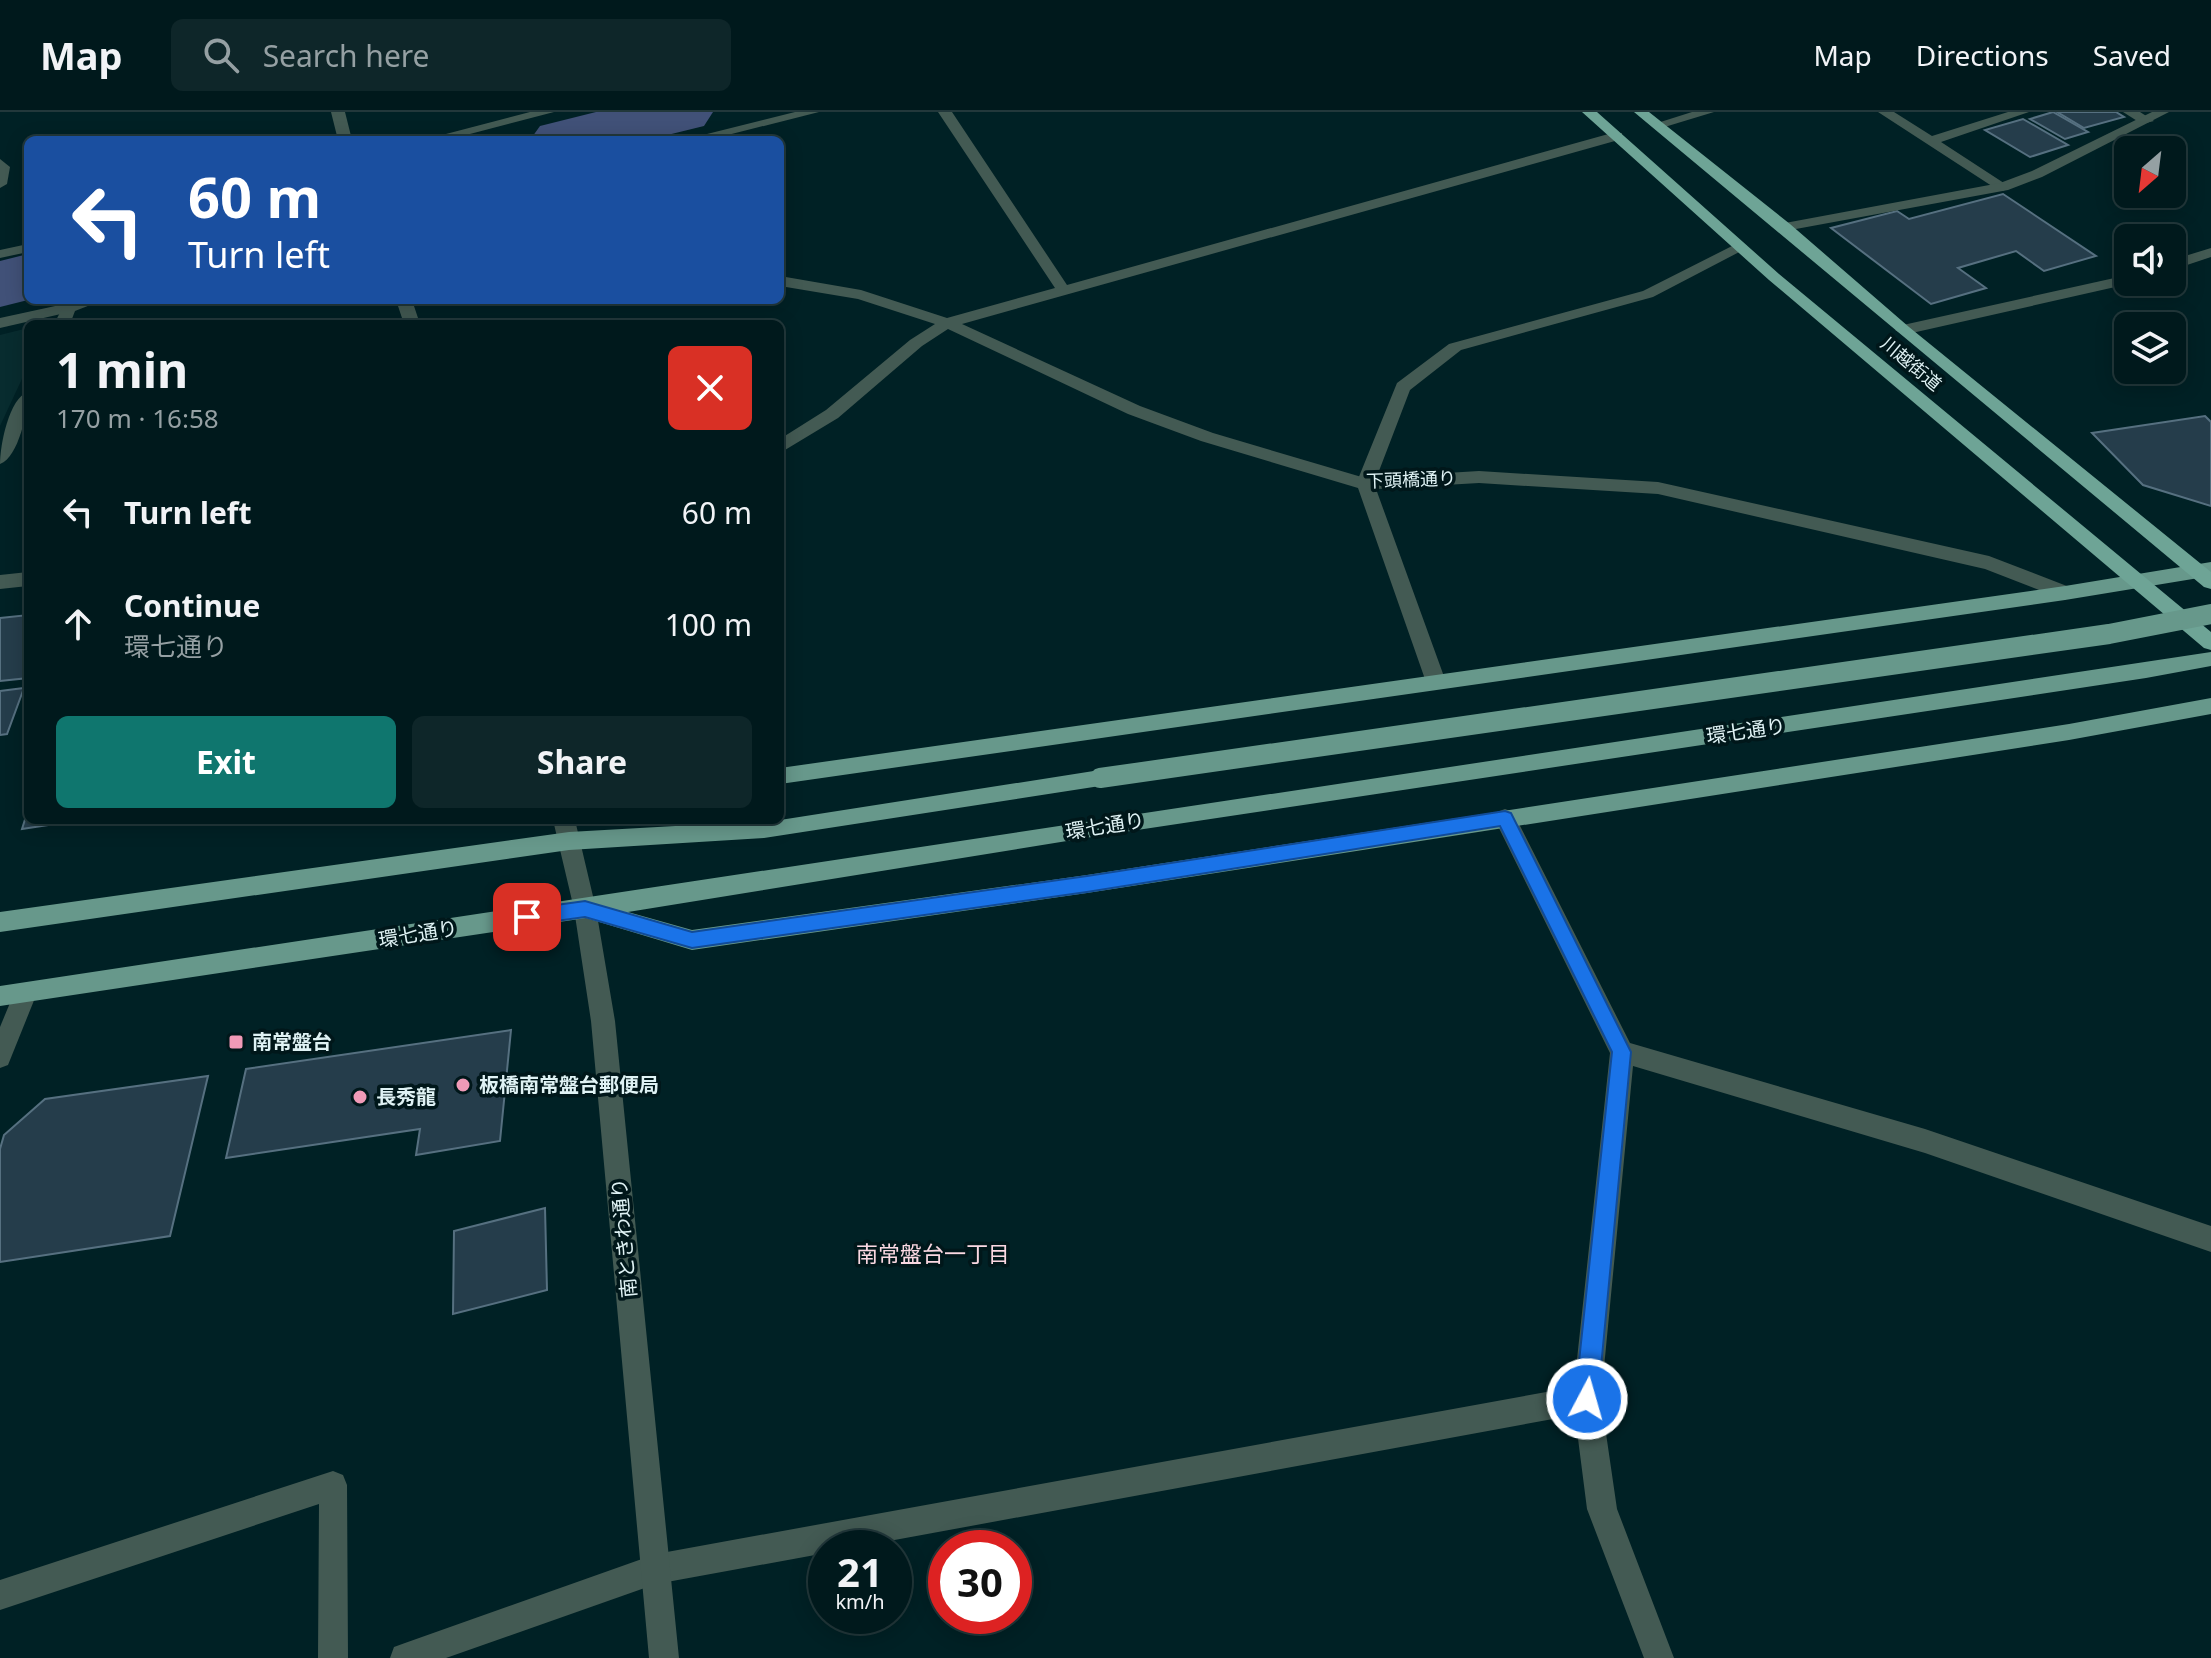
<!DOCTYPE html>
<html lang="en">
<head>
<meta charset="utf-8">
<style>
	body { margin:0; font-family:"Noto Sans","Noto Sans JP",sans-serif; background:#0e2629; color:#f1f3f6; height:100vh; display:flex; flex-direction:column; font-size:30px; white-space:nowrap }
	* { box-sizing:border-box; margin:0 }
	p { font-size:26px; color:#95a0a3 }
	.icon { flex:none; width:44px; height:44px; fill:none; stroke:currentColor; stroke-width:2; stroke-linecap:round; stroke-linejoin:round }
	.map { position:relative; flex:1; overflow:hidden }
	.panel { position:absolute; left:24px; top:208px; width:760px; height:504px; display:flex; flex-direction:column; background:#00191c; border-radius:12px; box-shadow:0 4px 20px #0003,0 0 0 2px #22383b }
	.panel>* { flex:none }
	.guide { position:absolute; left:24px; top:24px; width:760px; height:168px; border-radius:12px; box-shadow:0 4px 20px #0003,0 0 0 2px #22383b; background:#1a4fa0; color:#fff; overflow:hidden }
	.needle { width:52px; rotate:208deg }
	.controls { position:absolute; left:2114px; top:24px; display:grid; gap:16px }
	.controls a { display:grid; place-items:center; width:72px; height:72px; border-radius:12px; background:#00191c; box-shadow:0 4px 20px #0003,0 0 0 2px #22383b; font-size:40px }
	.speed { position:absolute; left:808px; top:1418px; display:flex; gap:16px; font-size:40px; font-weight:700; text-align:center }
	.speed>* { display:grid; place-content:center; width:104px; height:104px; border-radius:50%; background:#00191c; box-shadow:0 4px 20px #0003,0 0 0 2px #22383b; line-height:1 }
	.speed small { font-size:20px; font-weight:400 }
	.speed .limit { border:12px solid #d22; background:#fff; color:#111 }
	.pin { position:absolute; display:grid; place-items:center; width:68px; height:68px; color:#fff; margin:-34px; border-radius:16px; box-shadow:0 4px 12px #0006 }
	.me { position:absolute; width:88px; margin:-44px; rotate:6deg; stroke-linejoin:round; filter:drop-shadow(0 0 6px #0008) }
	.turn { display:flex; align-items:center; gap:28px; height:168px; padding:0 32px; font-size:36px }
	.turn .icon { width:104px; height:104px; stroke-width:2.5 }
	.turn b { display:block; font-size:56px; line-height:68px }
	.round { display:grid; place-items:center; flex:none; width:84px; height:84px; border-radius:12px; background:#0e2629 }
	.headline { display:flex; align-items:center; justify-content:space-between; height:136px; padding:0 32px }
	h1 { font-size:48px; font-weight:700; line-height:60px }
	.cta { display:flex; gap:16px; margin-top:auto; padding:16px 32px }
	.cta a { flex:1; height:92px; border-radius:12px; background:#0f766e; color:#fff; font-size:32px; font-weight:700; line-height:92px; text-align:center }
	.cta a+a { background:#0e2629; color:#f1f3f6 }
	ul { padding:0; list-style:none }
	li { display:flex; align-items:center; gap:24px; height:112px; padding:0 32px }
	li div { flex:1 }
	li b { display:block; font-size:30px }
	li em { font-style:normal }
	header { display:flex; align-items:center; gap:48px; box-sizing:border-box; height:112px; padding:0 40px; background:#00191c; border-bottom:2px solid #22383b }
	header strong { font-size:38px }
	nav { display:flex; gap:44px; margin-inline-start:auto; font-size:28px }
	.search { width:560px; height:72px; background:#0e2629; display:flex; align-items:center; gap:20px; box-sizing:border-box; padding:0 28px; border-radius:12px; color:#95a0a3; font-size:30px }
	.map>svg:first-child { display:block }
	.built { fill:#082c2f }
	.lines { fill:none; stroke-linecap:round; stroke-linejoin:round }
	.river { fill:#415178; fill-rule:evenodd }
	.building { fill:#253d4b; stroke:#567080; stroke-width:2 }
	.service { fill:#435a53; fill-rule:evenodd }
	.minor { fill:#435a53; fill-rule:evenodd }
	.tertiary { fill:#435a53; fill-rule:evenodd }
	.primary { fill:#67988b; fill-rule:evenodd }
	.trunk { fill:#6ea496; fill-rule:evenodd }
	.primary-bridge { stroke:#67988b; stroke-width:20 }
	.route { fill:#1a73e8; stroke:#114b97; stroke-width:2 }
	.poi-dot { fill:#f09ab7; stroke:#00171a; stroke-width:3 }
	.labels { text-anchor:middle; stroke-width:7; stroke-linejoin:round; paint-order:stroke }
	.far-street-label { font-size:18px; fill:#dff2f4; stroke:#00171a }
	.street-label { font-size:20px; fill:#dff2f4; stroke:#00171a }
	.poi-label { font-size:20px; font-weight:bold; fill:#dff2f4; stroke:#00171a; text-anchor:start }
	.neighbourhood-label { font-size:22px; fill:#fad8e2; stroke:#00171a }
</style>
</head>
<body>
<header>
<strong>Map</strong>
<div class="search"><svg class="icon" aria-label="search" viewBox="0 0 24 24"><circle cx="10" cy="10" r="6"/><path d="M15 15l6 6"/></svg>Search here</div>
<nav><a>Map</a><a>Directions</a><a>Saved</a></nav>
</header>
<div class="map">
<svg width="2211" height="1546" viewBox="0 0 2211 1546">
	<rect width="100%" height="100%" fill="#002125"/>
	<!-- built -->
	<polygon class="built" points="28,216 28,254 0,314 0,223"/>
	<g class="lines">
		<!-- river -->
		<g class="river">
			<polygon points="596,0 713,0 704,14 647,28 530,28 540,14"/>
			<polygon points="28,142 28,188 0,195 0,149"/>
		</g>
	</g>
	<!-- building -->
	<g class="building">
		<polygon points="2053,0 2088,20 2065,27 2030,7"/>
		<polygon points="2057,0 2116,0 2124,5 2084,16"/>
		<polygon points="2023,7 2068,33 2030,45 1985,18"/>
		<polygon points="2003,82 2096,144 2044,159 2016,139 1958,156 1986,176 1931,192 1831,116 1897,99 1909,107"/>
		<polygon points="2205,304 2211,310 2211,394 2143,373 2092,321"/>
		<polygon points="28,503 28,566 0,569 0,506"/>
		<polygon points="24,576 7,622 0,623 0,579"/>
		<polygon points="28,698 28,708 81,708 22,717"/>
		<polygon points="511,918 500,1029 416,1043 420,1017 226,1046 246,957"/>
		<polygon points="208,964 170,1124 0,1150 0,1037 4,1023 45,987"/>
		<polygon points="545,1096 547,1178 453,1202 454,1119"/>
	</g>
	<g class="lines">
		<!-- service -->
		<g class="service">
			<polygon points="1878,0 1894,0 1932,24 2008,0 2029,0 1941,30 2010,75 2003,79 1998,78"/>
			<polygon points="2123,0 2140,0 2154,9 2142,12"/>
			<polygon points="0,47 10,55 7,72 0,76"/>
			<polygon points="1740,130 1747,134 1745,137 1653,185 1461,238 1410,278 1374,372 1371,376 1359,376 1356,372 1397,271 1449,232 1643,179"/>
			<polygon points="69,191 74,193 74,199 0,216 0,206"/>
			<polygon points="333,1359 343,1363 347,1373 348,1546 318,1546 319,1392 0,1498 0,1468"/>
		</g>
		<!-- minor -->
		<g class="minor">
			<polygon points="530,0 554,0 447,28 423,28"/>
			<polygon points="795,0 819,0 708,28 683,28"/>
			<polygon points="938,0 952,0 1067,173 1612,21 1622,21 1622,27 962,212 1140,294 1213,321 1365,366 1479,359 1658,370 1989,444 2072,476 2074,481 2065,488 1985,457 1658,382 1479,371 1376,377 1446,570 1443,575 1429,575 1426,570 1358,376 1201,329 1128,302 948,217 922,234 838,306 780,341 780,327 826,298 910,228 935,212 858,187 780,174 780,164 861,178 947,206 1055,176"/>
			<polygon points="1692,0 1714,0 1658,17 1651,13"/>
			<polygon points="2152,0 2169,0 2042,65 2008,78 1785,119 1778,115 1785,111 2000,71 2032,59"/>
			<polygon points="28,132 28,140 0,146 0,138"/>
			<polygon points="2211,136 2211,145 2172,158 2172,148"/>
			<polygon points="2128,163 2128,170 2133,171 1903,223 1895,218 1903,213"/>
			<polygon points="79,188 103,188 75,199 70,212 54,212 64,193"/>
			<path d="M28,280c0,18 -9,65 -28,72 0,-19 9,-66 28,-72z"/>
			<polygon points="28,460 28,474 0,477 0,463"/>
			<polygon points="1505,697 1513,700 1630,931 1925,1017 2211,1114 2211,1140 1925,1041 1633,954 1601,1287 1617,1397 1674,1546 1644,1546 1587,1397 1575,1303 851,1436 826,1436 826,1441 656,1472 446,1546 390,1546 394,1535 405,1531 656,1442 1574,1275 1610,941 1494,706 1497,700"/>
			<polygon points="25,871 33,874 37,881 8,953 0,956 0,915 17,874"/>
		</g>
		<!-- tertiary -->
		<g class="tertiary">
			<polygon points="331,0 345,0 352,28 338,28"/>
			<polygon points="396,188 412,188 420,212 404,212"/>
			<polygon points="553,708 575,708 596,797 615,909 679,1546 649,1546 591,909 574,797"/>
		</g>
		<!-- primary -->
		<g class="primary">
			<polygon points="2211,450 2211,464 2065,488 780,672 780,656 2065,474"/>
			<polygon points="2211,540 2211,554 2146,566 1104,723 628,800 692,818 1087,763 2069,612 2211,586 2211,602 2069,628 1087,781 692,838 586,806 0,894 0,874"/>
			<polygon points="1100,658 1107,660 1110,666 1107,672 1100,674 764,726 569,738 0,820 0,800 569,720 780,708"/>
		</g>
		<!-- trunk -->
		<g class="trunk">
			<polygon points="1582,0 1597,0 1779,162 2211,520 2211,538 2204,536 1769,168"/>
			<polygon points="1634,0 1649,0 1790,112 1909,215 2211,460 2211,477 2204,475"/>
		</g>
		<!-- primary-bridge -->
		<polyline class="primary-bridge" points="1100,666 2109,522 2211,502"/>
	</g>
	<!-- route -->
	<polygon class="route" points="1505,699 1511,701 1631,940 1598,1287 1595,1295 1587,1298 1578,1295 1575,1287 1612,940 1500,714 1087,780 692,836 585,805 527,813 520,811 518,805 520,800 527,797 585,789 692,820 1087,764"/>
	<!-- markers -->
	<g class="poi-dot">
		<rect x="228" y="922" width="16" height="16" rx="4"/>
		<circle cx="463" cy="973" r="8"/>
		<circle cx="360" cy="985" r="8"/>
	</g>
	<g class="labels">
		<!-- far-street labels -->
		<g class="far-street-label">
			<text transform="translate(1911 252) rotate(40)" y="6">川越街道</text>
			<text transform="translate(1411 368) rotate(-2)" y="6">下頭橋通り</text>
		</g>
		<!-- street labels -->
		<g class="street-label">
			<text transform="translate(1746 619) rotate(-8)" y="7">環七通り</text>
			<text transform="translate(1105 714) rotate(-9)" y="7">環七通り</text>
			<text transform="translate(418 822) rotate(-9)" y="7">環七通り</text>
			<text transform="translate(624 1126) rotate(-95)" y="7">南ときわ通り</text>
		</g>
		<!-- poi labels -->
		<g class="poi-label">
			<text x="252" y="937">南常盤台</text>
			<text x="479" y="980">板橋南常盤台郵便局</text>
			<text x="376" y="992">長秀龍</text>
		</g>
		<!-- neighbourhood labels -->
		<g class="neighbourhood-label">
			<text x="933" y="1150">南常盤台一丁目</text>
		</g>
	</g>
</svg>
<div class="controls">
<a><svg class="needle" viewBox="-14 -14 28 28"><path d="M0-13l5 13h-10z" fill="#e53935"/><path d="M0 13l5-13h-10z" fill="#95a0a3"/></svg></a>
<a><svg class="icon" aria-label="sound" viewBox="0 0 24 24"><path d="M4 9h4l5-4v14l-5-4H4zM17 9q2 3 0 6"/></svg></a>
<a><svg class="icon" aria-label="layers" viewBox="0 0 24 24"><path d="M12 4l9 5-9 5-9-5zM3 14l9 5 9-5"/></svg></a>
</div>
<div class="speed"><div>21<small>km/h</small></div><div class="limit">30</div></div>
<div class="pin" style="left:527px;top:805px;background:#d93025"><svg class="icon" aria-label="arrive" viewBox="0 0 24 24"><path d="M6 21V4h12l-3 4 3 4H6"/></svg></div>
<svg class="me" style="left:1587px;top:1287px" viewBox="-20 -20 40 40"><circle r="17" fill="#1a73e8" stroke="#fff" stroke-width="3"/><path d="M0-11L8 9 0 5-8 9z" fill="#fff"/></svg>
<div class="guide">
<div class="turn"><svg class="icon" aria-label="left" viewBox="0 0 24 24"><path d="M17 20v-9H6M10 6l-5 5 5 5"/></svg><div><b>60 m</b>Turn left</div></div>
</div>
<section class="panel">
<div class="headline"><div><h1>1 min</h1><p>170 m · 16:58</p></div><a class="round" style="background:#d93025;color:#fff"><svg class="icon" aria-label="close" viewBox="0 0 24 24"><path d="M6 6l12 12M18 6L6 18"/></svg></a></div>
<ul>
<li><svg class="icon" aria-label="left" viewBox="0 0 24 24"><path d="M17 20v-9H6M10 6l-5 5 5 5"/></svg><div><b>Turn left</b></div><em>60 m</em></li>
<li><svg class="icon" aria-label="ahead" viewBox="0 0 24 24"><path d="M12 20V5M6 11l6-6 6 6"/></svg><div><b>Continue</b><p>環七通り</p></div><em>100 m</em></li>
</ul>
<div class="cta"><a>Exit</a><a>Share</a></div>
</section>
</div>
</body>
</html>
